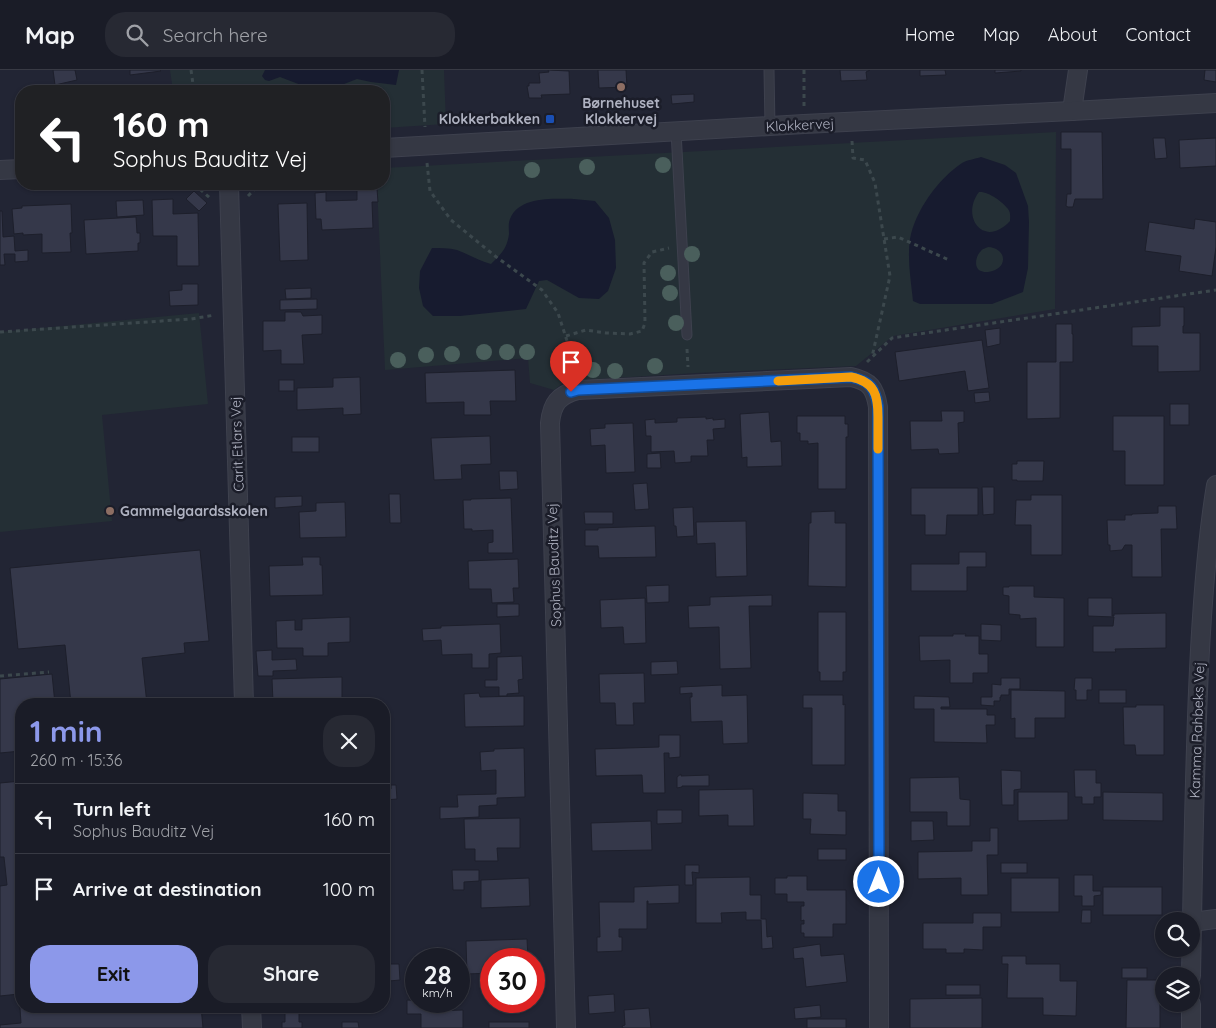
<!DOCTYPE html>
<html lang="en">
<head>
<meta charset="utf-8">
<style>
	body { margin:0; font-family:Quicksand,sans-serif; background:#272933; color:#f1f3f6; height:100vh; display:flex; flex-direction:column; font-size:19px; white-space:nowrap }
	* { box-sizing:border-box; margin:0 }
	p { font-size:16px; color:#9fa1a7 }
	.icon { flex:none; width:28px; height:28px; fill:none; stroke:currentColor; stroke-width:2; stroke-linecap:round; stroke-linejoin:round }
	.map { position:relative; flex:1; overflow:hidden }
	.panel { position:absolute; left:15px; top:628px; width:375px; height:315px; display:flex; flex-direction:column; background:#1a1c27; border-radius:20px; box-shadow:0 1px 4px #0004,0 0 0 1px #383a44 }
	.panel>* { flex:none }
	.banner { position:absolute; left:15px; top:15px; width:375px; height:105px; border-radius:20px; box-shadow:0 1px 4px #0004,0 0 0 1px #383a44; background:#202124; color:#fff; overflow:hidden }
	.tools { position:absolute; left:1155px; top:842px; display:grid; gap:10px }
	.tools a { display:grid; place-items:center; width:45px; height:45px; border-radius:50%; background:#1a1c27; box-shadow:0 1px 4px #0004,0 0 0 1px #383a44; font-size:25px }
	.speed { position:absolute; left:405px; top:878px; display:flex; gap:10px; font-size:25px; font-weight:700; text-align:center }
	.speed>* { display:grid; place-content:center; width:65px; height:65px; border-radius:50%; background:#1a1c27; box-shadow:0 1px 4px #0004,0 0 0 1px #383a44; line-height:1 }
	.speed small { font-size:12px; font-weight:400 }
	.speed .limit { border:8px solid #d22; background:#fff; color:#111 }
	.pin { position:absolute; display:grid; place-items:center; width:42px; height:42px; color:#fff; margin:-51px -21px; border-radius:50% 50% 50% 0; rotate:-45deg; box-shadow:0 0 5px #0007 }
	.pin .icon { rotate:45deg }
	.me { position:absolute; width:55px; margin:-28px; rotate:0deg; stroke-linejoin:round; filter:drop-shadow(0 0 4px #0008) }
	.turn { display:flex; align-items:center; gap:18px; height:105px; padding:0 15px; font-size:22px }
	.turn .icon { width:65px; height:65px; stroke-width:2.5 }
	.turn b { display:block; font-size:35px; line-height:42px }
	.round { display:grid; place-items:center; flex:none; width:52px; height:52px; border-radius:20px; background:#272933 }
	.headline { display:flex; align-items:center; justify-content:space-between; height:85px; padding:0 15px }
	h1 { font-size:30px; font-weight:700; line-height:38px; color:#8c98ea }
	.action { display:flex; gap:10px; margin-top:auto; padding:10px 15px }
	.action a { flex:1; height:58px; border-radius:20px; background:#8c98ea; color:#111; font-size:20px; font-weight:700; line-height:58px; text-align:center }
	.action a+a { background:#272933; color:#f1f3f6 }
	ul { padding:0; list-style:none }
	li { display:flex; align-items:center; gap:15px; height:70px; padding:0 15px; border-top:1px solid #383a44 }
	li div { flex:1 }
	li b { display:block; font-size:19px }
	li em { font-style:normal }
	header { display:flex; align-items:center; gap:30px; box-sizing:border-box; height:70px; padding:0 25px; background:#1a1c27; border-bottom:1px solid #383a44 }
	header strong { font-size:24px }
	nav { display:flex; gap:28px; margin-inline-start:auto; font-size:18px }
	.search { width:350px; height:45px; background:#272933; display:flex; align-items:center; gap:12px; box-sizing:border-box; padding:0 18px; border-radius:20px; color:#9fa1a7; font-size:19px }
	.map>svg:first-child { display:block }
	.green { fill:#242f35 }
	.water { fill:#171b2f; fill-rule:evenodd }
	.building { fill:#35384a; stroke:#1d1f2b }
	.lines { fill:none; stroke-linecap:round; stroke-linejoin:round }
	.lane-casing { stroke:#3e414e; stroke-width:11 }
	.street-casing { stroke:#3e414e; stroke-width:20 }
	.path { stroke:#3c484d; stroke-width:3; stroke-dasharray:4 4; stroke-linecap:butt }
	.lane { stroke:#353844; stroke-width:9 }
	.street { stroke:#353844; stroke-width:18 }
	.tree { fill:#4a5f5c }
	.route-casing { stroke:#114b97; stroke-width:12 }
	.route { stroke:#1a73e8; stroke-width:9 }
	.slow { stroke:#f59e0b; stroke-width:9 }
	.education-dot { fill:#8d6e63; stroke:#1b1d29; stroke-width:2 }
	.transit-dot { fill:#1a4fb4; stroke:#1b1d29; stroke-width:2 }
	.labels { text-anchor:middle; stroke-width:5; stroke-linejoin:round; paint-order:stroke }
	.poi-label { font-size:14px; font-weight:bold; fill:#afb2c1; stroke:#1b1d29 }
	.street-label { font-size:14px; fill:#afb2c1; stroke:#1b1d29 }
</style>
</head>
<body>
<header>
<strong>Map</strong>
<div class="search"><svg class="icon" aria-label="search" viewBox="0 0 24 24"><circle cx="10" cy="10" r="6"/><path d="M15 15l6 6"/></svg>Search here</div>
<nav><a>Home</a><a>Map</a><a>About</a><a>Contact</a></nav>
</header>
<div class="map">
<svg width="1216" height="958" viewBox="0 0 1216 958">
	<rect width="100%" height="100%" fill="#222534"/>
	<!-- green -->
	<g class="green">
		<polygon points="170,0 444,0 446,54 384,58 384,21 173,21"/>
		<polygon points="1056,62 1055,239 893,266 856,296 696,303 566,311 554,320 530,313 528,288 385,300 377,114 384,114 384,98"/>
		<polygon points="199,243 208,334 102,345 112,451 0,462 0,262"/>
	</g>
	<!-- water -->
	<g class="water">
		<polygon points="265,0 399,0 396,15 371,12 357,9 326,21 301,15 280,7 269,11 265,10 262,6"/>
		<path d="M981,87l24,8 11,8 12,33 1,16 -1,46 -5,24 -31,12h-72l-7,-3c-2,-20 -6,-42 -3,-62 5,-28 28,-60 52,-76 5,-3 13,-4 19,-6zM979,122c9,-1 24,10 29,17 3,4 2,8 2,12 -26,28 -50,-4 -31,-29zM988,177c19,1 21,22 0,25 -3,0 -5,0 -7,-1 -8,-3 -5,-16 0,-20 1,-2 5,-3 7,-4z"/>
		<path d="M574,129l21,2 14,17 6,22 1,28 -8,23 -9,8 -20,-1 -32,-18 -8,1 -13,28 -66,7h-27l-10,-10 -4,-18 1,-17 12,-23c8,0 17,0 25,2 11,4 22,11 34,14 10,-10 16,-15 18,-30 0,-4 -1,-11 1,-15 9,-23 44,-20 64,-20z"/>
	</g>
	<!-- building -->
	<g class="building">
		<polygon points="53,0 75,0 77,10 55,15"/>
		<polygon points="130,0 160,0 161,1 130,5"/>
		<polygon points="548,0 569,1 570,24 541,25 542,28 529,28 527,16 529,16 529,13 540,13 539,3 549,2"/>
		<polygon points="598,0 626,0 627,17 599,18"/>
		<polygon points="840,0 870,0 866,2 867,10 841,11"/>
		<polygon points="920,0 945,0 946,5 920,6"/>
		<polygon points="995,0 1021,0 1021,1 995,3"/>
		<polygon points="1205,0 1216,0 1216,12 1204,10"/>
		<polygon points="694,24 694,32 672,34 671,25"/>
		<polygon points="1061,62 1102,62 1103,129 1075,129 1073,137 1068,137 1066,136 1067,124 1071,124 1071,79 1061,79"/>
		<polygon points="1153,68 1165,68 1167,88 1155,89"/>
		<polygon points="1216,68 1216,96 1180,98 1179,70"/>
		<polygon points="377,119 378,132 372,132 373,158 322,160 321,149 316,149 315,123 326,122 326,131 357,130 357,120"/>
		<polygon points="194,121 207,133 199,141 186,129"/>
		<polygon points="173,129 173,144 198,143 199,196 177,196 177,166 153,166 152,130"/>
		<polygon points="143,130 144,145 117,147 116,131"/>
		<polygon points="307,133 308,190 280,191 278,134"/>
		<polygon points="71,134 72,163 70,163 71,182 42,183 42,164 23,165 23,163 14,164 12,139 22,138 22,136"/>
		<polygon points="0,141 2,141 3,167 14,166 15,181 28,180 28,191 15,192 15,184 4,184 5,195 0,195"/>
		<polygon points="136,147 137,163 140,163 140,173 138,173 138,181 86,184 84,150"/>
		<polygon points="1195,149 1216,152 1216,177 1212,206 1179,201 1181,186 1145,181 1149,152 1194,159"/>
		<polygon points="182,214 198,214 198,235 170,236 169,221 182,220"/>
		<polygon points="311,218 311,228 286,229 285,219"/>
		<polygon points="317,229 317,239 280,240 280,230"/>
		<polygon points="1160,237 1184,237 1184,256 1183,256 1183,263 1200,263 1200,301 1158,302 1158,276 1132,276 1132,257 1160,256"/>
		<polygon points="285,242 301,242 303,246 322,245 322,264 302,265 304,294 281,294 281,280 263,281 263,251 285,251"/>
		<polygon points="1056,254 1072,254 1072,264 1073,264 1073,292 1060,292 1060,348 1027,349 1027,292 1056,292"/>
		<polygon points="1000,258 1000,274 987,277 985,260"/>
		<polygon points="982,270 989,318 968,321 965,301 899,311 895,282"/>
		<polygon points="515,300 516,331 490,331 491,345 464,345 464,332 426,333 425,303"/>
		<polygon points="360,307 361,344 343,345 343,338 297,340 297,318 333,317 333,308"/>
		<rect x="279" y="310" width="15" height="11"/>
		<polygon points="989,322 990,331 975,333 974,323"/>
		<rect x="1170" y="334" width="19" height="21"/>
		<polygon points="941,341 964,341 964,352 958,353 959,383 939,384 938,379 911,380 910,351 942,351"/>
		<polygon points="769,342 771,372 781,371 782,396 747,397 747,387 742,388 740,344"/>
		<polygon points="797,346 845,346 845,354 848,354 848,367 846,367 846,419 818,419 818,373 808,374 808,371 800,371 800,363 797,363"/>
		<polygon points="1113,346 1164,346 1164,415 1125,415 1125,381 1113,381"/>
		<polygon points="706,347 706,349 713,348 713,350 725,349 725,358 713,359 714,370 707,370 708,386 691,386 691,392 675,393 674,381 651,382 651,366 646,366 645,350 655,349 655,353 677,352 677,348"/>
		<polygon points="633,353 635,402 606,403 605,375 591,376 590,359 605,358 605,354"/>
		<polygon points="490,366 491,394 461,395 462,409 434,410 431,368"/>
		<rect x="292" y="367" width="27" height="15"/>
		<polygon points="660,383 661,398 647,398 647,384"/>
		<polygon points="1017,391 1044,391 1043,411 1017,411 1017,410 1012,410 1012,394 1017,394"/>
		<polygon points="499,401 517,401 518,419 500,420"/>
		<polygon points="647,413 649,439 635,440 633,414"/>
		<polygon points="982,417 994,417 994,444 983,445"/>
		<polygon points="911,418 978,418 978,445 947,445 946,465 925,465 925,445 911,445"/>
		<polygon points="389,424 400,424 401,453 390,453"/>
		<polygon points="1031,425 1062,425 1062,485 1031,485 1031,455 1015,455 1016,430 1031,430"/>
		<polygon points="302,426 302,436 275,438 275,427"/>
		<polygon points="511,428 513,483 488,483 488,473 493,472 493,460 472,461 472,459 464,459 463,430 471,430 471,429"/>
		<polygon points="345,432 346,467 300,468 299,442 316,441 316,433"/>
		<polygon points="1158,436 1176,436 1177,459 1161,459 1162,507 1132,507 1132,475 1125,475 1122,480 1110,481 1110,475 1108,475 1107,450 1125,450 1125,445 1132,445 1132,444 1158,443"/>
		<polygon points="693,437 694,466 677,467 676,456 674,456 673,438"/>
		<polygon points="835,441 835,453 846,453 846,517 808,516 809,453 811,453 811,442"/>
		<polygon points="584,442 613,442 613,454 585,454"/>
		<polygon points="746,451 747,506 716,507 715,473 697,474 696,452"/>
		<polygon points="655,456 656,487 599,488 598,476 585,476 585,460 598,460 598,458"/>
		<polygon points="200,480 209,571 184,573 185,583 142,588 147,634 71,634 65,575 18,579 10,498"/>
		<polygon points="959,482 986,482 986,497 967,497 967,521 911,521 911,494 959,494"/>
		<polygon points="302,487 320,487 320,495 322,495 323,525 270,526 269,496 303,495"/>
		<polygon points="518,489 519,518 513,518 514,532 492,533 491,519 469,519 468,491"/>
		<polygon points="669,515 669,532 647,533 646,516"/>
		<polygon points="1009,516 1034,516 1034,527 1064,528 1064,577 1036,577 1036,548 1020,549 1020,545 1009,544 1009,526 1003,525 1003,517 1009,517"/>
		<polygon points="772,525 772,536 749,536 751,598 720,599 719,557 689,558 688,536 710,535 710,527"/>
		<polygon points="645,528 646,573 624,574 623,557 601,558 600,530"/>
		<polygon points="1088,528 1112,528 1112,546 1114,546 1114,544 1166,543 1166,578 1115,579 1116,582 1093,582 1093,556 1113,556 1114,547 1088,546"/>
		<polygon points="497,534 519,534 519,546 497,547"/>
		<polygon points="818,542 846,542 846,602 843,602 843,611 820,611 820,602 818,602"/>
		<polygon points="350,547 350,572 328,573 328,586 303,586 303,578 277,578 276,551 295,550 295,560 302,560 302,549"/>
		<polygon points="500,554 501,583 489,584 489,598 472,598 472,584 442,585 441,570 423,571 422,559 441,558 441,556"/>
		<polygon points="981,554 1001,555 1001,571 981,570"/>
		<polygon points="953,564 966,564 965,566 979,566 979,584 988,584 988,603 973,603 973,613 950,613 950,590 920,591 919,566 953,566"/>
		<polygon points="272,580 272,590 296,589 297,600 273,601 273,606 258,606 256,581"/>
		<polygon points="522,586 523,609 518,610 519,623 507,624 507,626 499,626 499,617 485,617 485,610 497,610 497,587"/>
		<polygon points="677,591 678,604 651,605 651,592"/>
		<polygon points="644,603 645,633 633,633 634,655 616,655 615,633 600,633 599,604"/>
		<polygon points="52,604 55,634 21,634 21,681 0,683 0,609"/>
		<polygon points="342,607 342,634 319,634 319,631 273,632 272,609"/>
		<polygon points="1001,608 1020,608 1020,619 1009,619 1009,625 1001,625 1001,627 1000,627 1000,631 994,631 994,636 981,635 981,627 992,627 992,614 1001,615"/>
		<polygon points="1075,608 1092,608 1092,620 1087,620 1087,630 1076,630 1076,620 1074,620"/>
		<polygon points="722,615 722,626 747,625 748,673 723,674 722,651 691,652 690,627 692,627 692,623 680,624 680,617"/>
		<polygon points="1011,620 1065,621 1065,648 1035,648 1035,668 1015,668 1015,648 1011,649"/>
		<rect x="1099" y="620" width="27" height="13"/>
		<polygon points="479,623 480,627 524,626 524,656 465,657 464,624"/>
		<polygon points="803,625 843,625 843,635 845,634 845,695 812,695 812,638 803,638"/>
		<polygon points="914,626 949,627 950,637 941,637 941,639 987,639 987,645 995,645 995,655 986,655 987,673 934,672 934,639 914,639"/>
		<polygon points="1136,635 1164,635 1164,685 1136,685 1135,675 1124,675 1123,637 1136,637"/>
		<polygon points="659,665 680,665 680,687 669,688 669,683 664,683 665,723 643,723 642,705 596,706 595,679 659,677"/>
		<polygon points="524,678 525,727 497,728 497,735 479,736 479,747 440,749 440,737 458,737 457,725 496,724 496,700 481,701 480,682 494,681 494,679"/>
		<polygon points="1001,700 1021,701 1021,719 1014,720 1014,735 1002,735"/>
		<polygon points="1074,700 1096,700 1096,713 1101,713 1101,727 1094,727 1094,734 1082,734 1082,727 1075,727"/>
		<polygon points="681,704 681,706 709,705 709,716 682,716 682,717 677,718 677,707"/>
		<polygon points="959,707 960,729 970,730 970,756 947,756 947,742 910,742 910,708"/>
		<polygon points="21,711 21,785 16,785 18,814 21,814 21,936 120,936 121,943 201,936 203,958 0,958 0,955 21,953 19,924 0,926 0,816 7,815 4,787 0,787 0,713"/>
		<polygon points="391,715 396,715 397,729 385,730 385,719 391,719"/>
		<polygon points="753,719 754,756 728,756 728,745 699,746 699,720"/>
		<polygon points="1018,722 1068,722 1068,750 1018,751"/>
		<polygon points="1103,722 1163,723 1163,751 1103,750"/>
		<polygon points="803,723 838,724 838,741 846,741 846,765 810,764 811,749 803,749"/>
		<polygon points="657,740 682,740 682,753 657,754"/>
		<polygon points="520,748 520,778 497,778 498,791 475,791 475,779 465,779 464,749"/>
		<polygon points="651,751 652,780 592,781 591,753"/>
		<polygon points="911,751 933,751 934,770 911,771"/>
		<polygon points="990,758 998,758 998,785 987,785 988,825 961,825 961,808 918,809 918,782 972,781 972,771 990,771"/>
		<rect x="818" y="779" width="28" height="11"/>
		<rect x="1001" y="793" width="26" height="10"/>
		<polygon points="685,795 699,795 699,803 692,802 693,815 685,815"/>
		<polygon points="452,800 479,800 479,811 464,812 464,820 453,820"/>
		<polygon points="1074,805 1093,805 1093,821 1101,821 1101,825 1094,826 1094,836 1082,836 1082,826 1074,826"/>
		<polygon points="787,806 807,806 807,820 846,820 846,854 833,854 833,867 804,867 804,863 801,863 801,854 804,854 804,850 801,851 801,836 804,836 804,832 787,832 787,824 775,824 775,808 787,808"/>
		<polygon points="750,807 750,825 761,825 761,849 766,849 767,867 772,866 773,878 762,879 761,850 746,850 746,842 721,843 722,853 696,853 696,808"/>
		<polygon points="529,808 530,836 481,838 481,810"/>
		<rect x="1011" y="808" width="48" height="34"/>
		<polygon points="679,815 679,833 648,834 648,831 647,831 647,859 619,859 619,867 622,867 622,881 597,882 597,867 600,867 599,832 634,832 634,817"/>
		<rect x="1103" y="817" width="59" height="28"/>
		<polygon points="1082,840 1091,840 1091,853 1081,853"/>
		<polygon points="973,843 1001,843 1001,857 983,857 983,880 964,879 964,883 946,883 946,879 923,879 923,853 973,853"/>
		<polygon points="527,869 528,889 491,889 491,903 467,904 466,871"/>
		<polygon points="820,874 821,886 844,884 847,912 806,917 803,888 794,889 793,878"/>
		<polygon points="1002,886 1026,886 1026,894 1060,894 1060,911 1077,911 1076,946 1043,945 1043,928 1007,928 1008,894 1002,894"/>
		<polygon points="389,894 399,894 400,910 389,911"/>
		<rect x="1122" y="898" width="25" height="10"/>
		<polygon points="1127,910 1160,910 1160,958 1126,958"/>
		<rect x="946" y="915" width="34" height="10"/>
		<polygon points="614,924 615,942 589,944 588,926"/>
		<polygon points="982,928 982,958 910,958 910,929"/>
		<polygon points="407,930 433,931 433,941 463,940 463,958 421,958 421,944 407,944"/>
		<polygon points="820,935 821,947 795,949 794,938"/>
		<rect x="321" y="936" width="23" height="7"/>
		<polygon points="649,938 651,958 623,958 622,956 625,955 624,940"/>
		<polygon points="285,943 299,943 299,952 302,952 302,958 282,958 282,952 285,952"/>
		<rect x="807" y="949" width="39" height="9"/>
		<polygon points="342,952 358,952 359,958 342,958"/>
		<rect x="489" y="952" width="40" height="6"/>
	</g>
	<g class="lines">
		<!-- lane casing -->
		<g class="lane-casing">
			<g id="lane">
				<polyline points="769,0 770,56"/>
				<polyline points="676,61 687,265"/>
			</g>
		</g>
		<!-- street casing -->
		<g class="street-casing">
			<g id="street">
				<polyline points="1072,41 1078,0"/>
				<polyline points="384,78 804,54 1072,41 1216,33"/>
				<polyline points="0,100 21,99"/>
				<polyline points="229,114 244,634"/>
				<polyline points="1192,852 1216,849"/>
				<path d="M1191,906c2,-102 3,-204 8,-307 3,-62 7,-123 17,-184"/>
				<polyline points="251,936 252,958"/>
				<path d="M566,958l-16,-605c2,-19 8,-28 28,-33l273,-13c19,4 24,11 27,30l1,621"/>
				<polyline points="1191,958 1191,934"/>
			</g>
		</g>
		<!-- path -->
		<g class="path">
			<polyline points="191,0 194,21"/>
			<polyline points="422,0 425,57"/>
			<polyline points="804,0 804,37"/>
			<polyline points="852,71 853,88 865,90 875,113 890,206 872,287"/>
			<polyline points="427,93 430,121 451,150 495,186 542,220 558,243 569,277 570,303"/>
			<polyline points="194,114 210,128"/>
			<polyline points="248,126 260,114"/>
			<polyline points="884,169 898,167 949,190"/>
			<polyline points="0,262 191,249 215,245"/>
			<polyline points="566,266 586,260 606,263 630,264 642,261 645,253 644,193 652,182 669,178"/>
			<polyline points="687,279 688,297"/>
			<polyline points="867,292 892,268 1216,220"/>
			<polyline points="0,606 49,602"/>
		</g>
		<!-- lane -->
		<use href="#lane" class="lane"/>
		<!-- street -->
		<use href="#street" class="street"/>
	</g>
	<!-- trees -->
	<g class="tree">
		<circle cx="663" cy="95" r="8"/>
		<circle cx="587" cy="97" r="8"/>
		<circle cx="532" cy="100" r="8"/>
		<circle cx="692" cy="184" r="8"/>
		<circle cx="668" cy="203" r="8"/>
		<circle cx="670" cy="223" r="8"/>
		<circle cx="676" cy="253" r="8"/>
		<circle cx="484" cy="282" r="8"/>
		<circle cx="507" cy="282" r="8"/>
		<circle cx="527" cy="282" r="8"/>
		<circle cx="452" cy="284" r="8"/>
		<circle cx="426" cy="285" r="8"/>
		<circle cx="398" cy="290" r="8"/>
		<circle cx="655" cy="296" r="8"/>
		<circle cx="593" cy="300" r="8"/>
		<circle cx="615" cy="301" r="8"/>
	</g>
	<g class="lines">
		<!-- route casing -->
		<g class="route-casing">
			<path id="route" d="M571,322l7,-2 273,-13c19,4 24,11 27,29l1,476"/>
		</g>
		<!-- route -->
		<use href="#route" class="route"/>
		<!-- slow -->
		<path class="slow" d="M778,311l73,-4c24,5 27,18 27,40 0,11 0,21 0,32"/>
	</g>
	<!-- markers -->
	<g class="education-dot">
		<circle cx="621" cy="17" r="5"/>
		<circle cx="110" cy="441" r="5"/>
	</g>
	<rect class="transit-dot" x="545" y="44" width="10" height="10" rx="2.5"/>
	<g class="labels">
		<!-- poi labels -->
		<g class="poi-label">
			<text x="621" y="38">Børnehuset<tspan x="621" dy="16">Klokkervej</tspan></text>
			<text x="540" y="54" text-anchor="end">Klokkerbakken</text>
			<text x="120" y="446" text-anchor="start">Gammelgaardsskolen</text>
		</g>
		<!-- street labels -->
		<g class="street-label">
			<text transform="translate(800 55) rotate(-3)" y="5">Klokkervej</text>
			<text transform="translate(237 374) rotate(-92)" y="5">Carit Etlars Vej</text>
			<text transform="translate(554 495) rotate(-92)" y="5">Sophus Bauditz Vej</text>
			<text transform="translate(1197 660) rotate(-88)" y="5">Kamma Rahbeks Vej</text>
		</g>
	</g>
</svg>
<div class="tools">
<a><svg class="icon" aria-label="search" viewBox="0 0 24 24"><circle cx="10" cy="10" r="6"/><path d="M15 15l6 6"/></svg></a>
<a><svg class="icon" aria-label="layers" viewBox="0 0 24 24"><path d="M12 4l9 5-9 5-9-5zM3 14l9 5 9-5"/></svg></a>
</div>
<div class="speed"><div>28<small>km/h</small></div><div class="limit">30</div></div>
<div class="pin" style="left:571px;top:322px;background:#d93025"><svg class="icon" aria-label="arrive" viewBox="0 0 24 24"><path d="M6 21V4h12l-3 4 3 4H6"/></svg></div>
<svg class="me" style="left:879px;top:812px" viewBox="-20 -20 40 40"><circle r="17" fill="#1a73e8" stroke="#fff" stroke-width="3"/><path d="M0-11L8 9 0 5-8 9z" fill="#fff"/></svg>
<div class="banner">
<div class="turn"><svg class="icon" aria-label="left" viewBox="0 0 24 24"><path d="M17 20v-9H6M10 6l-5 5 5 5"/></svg><div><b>160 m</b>Sophus Bauditz Vej</div></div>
</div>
<section class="panel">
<div class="headline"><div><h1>1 min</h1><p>260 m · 15:36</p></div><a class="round"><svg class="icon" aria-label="close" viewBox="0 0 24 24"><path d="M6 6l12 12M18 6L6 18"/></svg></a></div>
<ul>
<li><svg class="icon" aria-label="left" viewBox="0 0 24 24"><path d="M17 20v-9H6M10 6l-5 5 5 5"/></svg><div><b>Turn left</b><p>Sophus Bauditz Vej</p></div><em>160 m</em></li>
<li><svg class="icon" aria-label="arrive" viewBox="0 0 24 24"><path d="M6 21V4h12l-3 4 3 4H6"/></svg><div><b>Arrive at destination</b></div><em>100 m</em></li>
</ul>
<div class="action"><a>Exit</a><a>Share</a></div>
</section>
</div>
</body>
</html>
